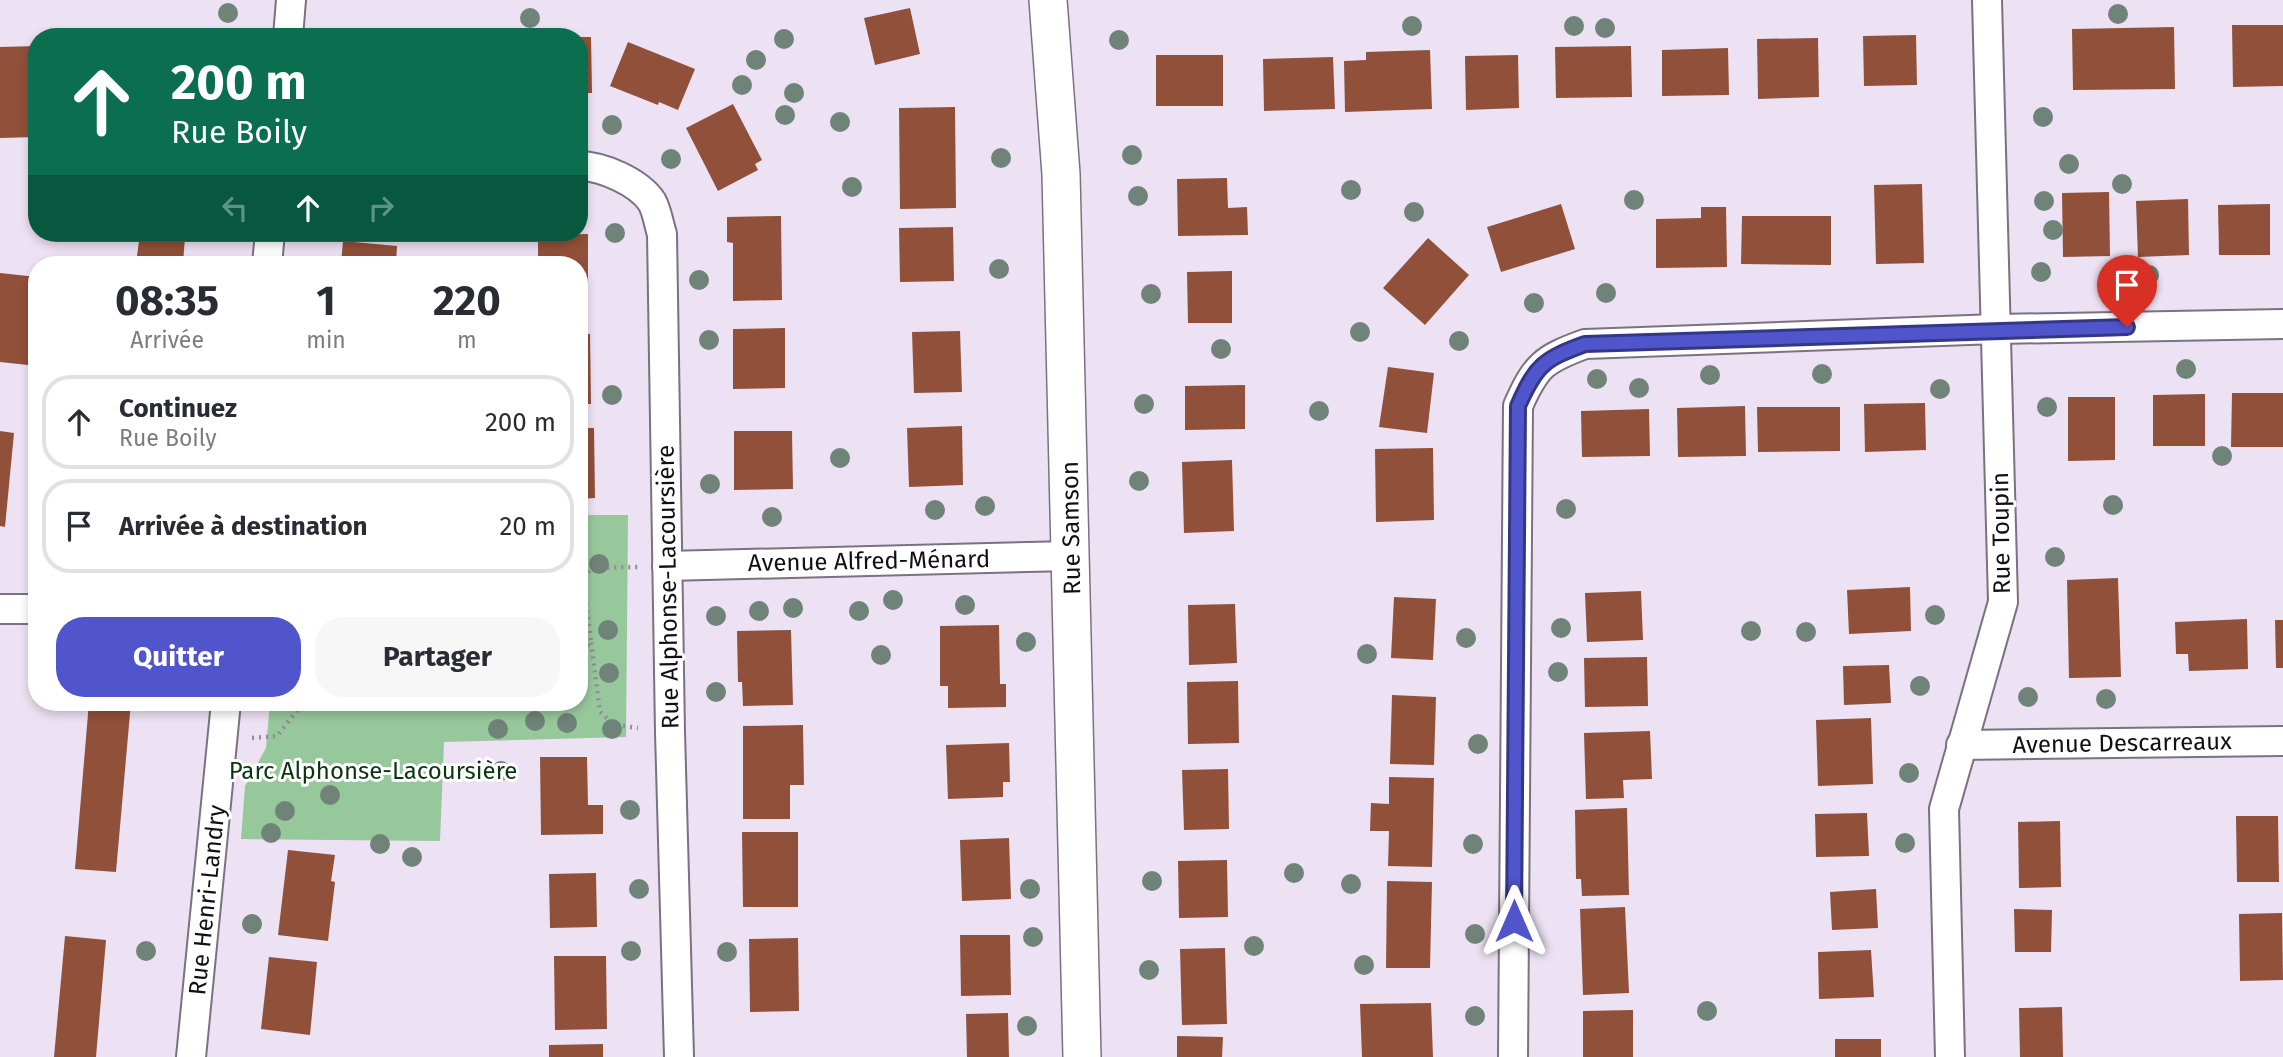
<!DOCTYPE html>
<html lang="fr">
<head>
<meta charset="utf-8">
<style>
	body { margin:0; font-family:"Fira Sans",sans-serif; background:#f7f7f7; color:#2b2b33; height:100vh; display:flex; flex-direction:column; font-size:26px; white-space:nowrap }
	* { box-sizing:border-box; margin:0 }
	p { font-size:23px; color:#7c7c81 }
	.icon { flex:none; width:38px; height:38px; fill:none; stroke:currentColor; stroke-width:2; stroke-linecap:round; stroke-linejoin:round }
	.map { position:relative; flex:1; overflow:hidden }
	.drawer { position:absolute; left:28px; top:256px; width:560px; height:455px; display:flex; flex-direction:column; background:#fff; border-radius:28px; box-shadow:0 4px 10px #0003 }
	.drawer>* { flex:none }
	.guide { position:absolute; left:28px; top:28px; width:560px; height:214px; border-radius:28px; box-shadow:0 4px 10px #0003; background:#0b6e4f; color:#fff; overflow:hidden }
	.pin { position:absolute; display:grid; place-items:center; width:60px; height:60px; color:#fff; margin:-72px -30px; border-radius:50% 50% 50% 0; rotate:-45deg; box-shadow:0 0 7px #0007 }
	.pin .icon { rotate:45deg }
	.me { position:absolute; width:77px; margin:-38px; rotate:0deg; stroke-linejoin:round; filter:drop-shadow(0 0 5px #0008) }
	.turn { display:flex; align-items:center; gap:24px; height:147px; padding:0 28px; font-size:32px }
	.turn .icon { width:91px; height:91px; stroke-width:2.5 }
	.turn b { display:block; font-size:49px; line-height:60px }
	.lanes { display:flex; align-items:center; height:66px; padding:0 28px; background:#0003; justify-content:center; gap:35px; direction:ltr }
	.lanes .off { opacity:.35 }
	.eta { display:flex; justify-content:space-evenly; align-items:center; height:119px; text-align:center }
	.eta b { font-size:42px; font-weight:700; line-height:49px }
	.primary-button { display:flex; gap:14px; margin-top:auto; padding:14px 28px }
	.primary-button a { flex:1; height:80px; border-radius:28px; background:#5055cc; color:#fff; font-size:28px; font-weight:700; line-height:80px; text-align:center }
	.primary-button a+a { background:#f7f7f7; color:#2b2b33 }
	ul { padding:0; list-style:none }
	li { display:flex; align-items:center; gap:21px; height:94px; margin:0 14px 10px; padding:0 14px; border:4px solid #e1e1e2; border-radius:28px }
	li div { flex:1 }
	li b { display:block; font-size:26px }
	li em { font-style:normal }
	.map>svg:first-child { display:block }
	.green { fill:#97c89b }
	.building { fill:#91503a }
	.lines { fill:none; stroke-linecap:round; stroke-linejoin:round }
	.minor-casing { stroke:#7b7181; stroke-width:32 }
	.tertiary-casing { stroke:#7b7181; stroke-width:40 }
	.path { stroke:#938b98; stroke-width:4.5; stroke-dasharray:2 5; stroke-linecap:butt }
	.minor { stroke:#fff; stroke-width:28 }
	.tertiary { stroke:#fff; stroke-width:37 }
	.tree { fill:#708378 }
	.route-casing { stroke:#343785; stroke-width:18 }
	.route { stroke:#5055cc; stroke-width:12 }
	.labels { text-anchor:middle; stroke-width:6; stroke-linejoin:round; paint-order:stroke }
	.street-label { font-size:24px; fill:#120e14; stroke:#fff }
	.park-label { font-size:24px; fill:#0a3513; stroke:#fff }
</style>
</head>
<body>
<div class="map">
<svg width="2283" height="1057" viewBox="0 0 2283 1057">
	<rect width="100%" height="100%" fill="#ede2f3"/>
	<!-- green -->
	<polygon class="green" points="579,515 628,515 626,737 444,742 440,841 241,839 245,786 266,748 270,702 579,702"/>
	<!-- building -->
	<g class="building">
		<polygon points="910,8 920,54 875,65 864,18"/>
		<polygon points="2232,25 2283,25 2283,86 2233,87"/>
		<polygon points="2174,27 2175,89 2073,90 2072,29"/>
		<polygon points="1916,35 1917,85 1864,86 1863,36"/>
		<polygon points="579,37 591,37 592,93 579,93"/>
		<polygon points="1818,38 1819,97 1758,99 1757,39"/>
		<polygon points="628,42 695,69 678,110 659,102 658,105 610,86"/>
		<polygon points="37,46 37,137 0,138 0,47"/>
		<polygon points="1631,46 1632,97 1556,98 1555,47"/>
		<polygon points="1728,48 1729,95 1662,96 1662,50"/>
		<polygon points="1430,50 1432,109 1345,112 1344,61 1366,60 1366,52"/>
		<rect x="1156" y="55" width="67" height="51"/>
		<polygon points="1518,55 1519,108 1466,110 1465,56"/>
		<polygon points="1333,57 1335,109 1264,111 1263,59"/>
		<polygon points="733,104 762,160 755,164 758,170 718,191 686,128"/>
		<polygon points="955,107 956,208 900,209 899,108"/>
		<polygon points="1227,178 1228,208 1247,207 1248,235 1178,236 1177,179"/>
		<polygon points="1922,184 1924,263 1876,264 1874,185"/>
		<polygon points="2109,192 2110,256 2063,257 2062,193"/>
		<polygon points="2188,199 2189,255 2138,257 2136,201"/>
		<polygon points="1561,204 1575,249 1501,272 1487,227"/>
		<polygon points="2270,204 2270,255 2219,255 2218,205"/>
		<polygon points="1701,207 1726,207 1727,267 1656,268 1656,219 1701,218"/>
		<polygon points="781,216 782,300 733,301 733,243 727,242 727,217"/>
		<polygon points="1742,216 1831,216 1831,265 1741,264"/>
		<polygon points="953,227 954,281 900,282 899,228"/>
		<polygon points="140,233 185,237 183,264 136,264"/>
		<polygon points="588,234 588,288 585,288 585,313 579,313 579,264 538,264 538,235"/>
		<polygon points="1428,238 1469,275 1425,325 1383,288"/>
		<polygon points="343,241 397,246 396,264 341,264"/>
		<polygon points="1232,271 1232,323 1188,323 1187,272"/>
		<polygon points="0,273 37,277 37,366 0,362"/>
		<polygon points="785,328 785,388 733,389 733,329"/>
		<polygon points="960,331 962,392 914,393 912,332"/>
		<polygon points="579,334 590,334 591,404 579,404"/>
		<polygon points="1388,367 1434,373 1427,433 1379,427"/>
		<polygon points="1245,385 1245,429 1185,430 1185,386"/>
		<polygon points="2232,393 2283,393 2283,447 2231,447"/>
		<polygon points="2205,394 2205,446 2153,446 2153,395"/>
		<polygon points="2068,397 2115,397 2115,460 2068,461"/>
		<polygon points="1925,403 1926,450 1865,452 1864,404"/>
		<polygon points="1745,406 1746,456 1678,457 1677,408"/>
		<polygon points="1757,407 1840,407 1840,451 1758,452"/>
		<polygon points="1649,409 1650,456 1582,457 1581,411"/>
		<polygon points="962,426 963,485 909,487 907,428"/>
		<polygon points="579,428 594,428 595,498 579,499"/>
		<polygon points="0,431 14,433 5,527 0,526"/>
		<polygon points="734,431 792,431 793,489 734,490"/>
		<polygon points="1433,448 1434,520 1376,522 1375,449"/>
		<polygon points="1232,460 1234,531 1184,533 1182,462"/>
		<polygon points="2118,578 2121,677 2069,678 2067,580"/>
		<polygon points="1910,587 1911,631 1849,634 1847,590"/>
		<polygon points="1641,591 1643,640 1587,642 1585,593"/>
		<polygon points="1394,597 1436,599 1433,660 1391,658"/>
		<polygon points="1235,604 1237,663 1189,665 1188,605"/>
		<polygon points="2247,619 2248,669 2189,671 2188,654 2176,654 2175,622"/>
		<polygon points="2275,620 2283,620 2283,668 2276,668"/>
		<polygon points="999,625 1000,684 1006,684 1006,707 948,708 948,686 940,686 940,626"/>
		<polygon points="791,630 793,705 743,706 742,682 738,682 737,631"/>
		<polygon points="1647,657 1648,706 1585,707 1584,658"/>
		<polygon points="1889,665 1891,703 1844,705 1843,666"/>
		<polygon points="1238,681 1239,743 1188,744 1187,682"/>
		<polygon points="1392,695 1436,697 1434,765 1390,764"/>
		<polygon points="89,702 131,702 116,872 75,869"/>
		<polygon points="1871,718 1873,784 1818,786 1816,720"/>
		<polygon points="803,725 804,785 790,785 790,819 743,819 743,726"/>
		<polygon points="1650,731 1652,779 1623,780 1624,798 1586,799 1584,733"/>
		<polygon points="1009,743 1010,782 1003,782 1003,797 948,799 946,745"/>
		<polygon points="540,757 587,757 588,805 603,805 603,834 541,835"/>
		<polygon points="1228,769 1229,829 1184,830 1182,770"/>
		<polygon points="1389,777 1434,778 1432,867 1388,866 1389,831 1370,831 1371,803 1389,804"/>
		<polygon points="1627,808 1629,895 1582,896 1581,879 1576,879 1575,810"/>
		<polygon points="1867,813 1869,856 1816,857 1815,814"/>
		<polygon points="2236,816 2278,816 2279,882 2237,882"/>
		<polygon points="2060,821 2061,887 2019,888 2018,822"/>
		<polygon points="742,832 798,832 798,907 743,907"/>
		<polygon points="1009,838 1011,899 962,901 960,840"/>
		<polygon points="288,850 335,855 331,881 335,882 328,941 278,935"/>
		<polygon points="1227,860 1228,917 1179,918 1178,861"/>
		<polygon points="596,873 597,927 550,928 549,874"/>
		<polygon points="1387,881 1432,882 1430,968 1386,968"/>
		<polygon points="1876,889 1878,928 1832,930 1830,892"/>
		<polygon points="1625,907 1629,993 1583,995 1580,909"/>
		<polygon points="2014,909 2052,910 2051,952 2015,952"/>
		<polygon points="2282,913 2283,980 2240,981 2239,914"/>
		<polygon points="960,935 1010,935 1011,995 961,996"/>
		<polygon points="65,936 106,940 96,1057 54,1057"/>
		<polygon points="798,938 799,1011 750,1012 749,939"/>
		<polygon points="1225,948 1227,1024 1182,1025 1180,949"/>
		<polygon points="1871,950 1874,997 1819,999 1818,952"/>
		<polygon points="554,956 606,956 607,1029 555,1030"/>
		<polygon points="269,957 317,962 310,1035 261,1029"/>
		<polygon points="1431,1003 1433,1057 1362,1057 1360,1004"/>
		<polygon points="2062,1007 2063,1057 2020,1057 2019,1008"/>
		<polygon points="1633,1010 1633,1057 1583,1057 1583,1011"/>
		<polygon points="1008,1013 1009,1057 967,1057 966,1014"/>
		<polygon points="1177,1036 1223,1037 1222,1057 1177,1057"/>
		<rect x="1835" y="1039" width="46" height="18"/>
		<polygon points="603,1044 603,1057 549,1057 549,1045"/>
	</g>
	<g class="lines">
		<!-- minor casing -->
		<g class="minor-casing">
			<g id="minor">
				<polyline points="288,37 291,0"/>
				<path d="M579,166c23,0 60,16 73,36 5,9 7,23 10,32l8,498 9,325"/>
				<polyline points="267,264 270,233"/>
				<polyline points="667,566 1071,556"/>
				<polyline points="0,609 37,609"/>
				<polyline points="1961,745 2283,741"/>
				<polyline points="191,1057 226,702"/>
				<path d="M1513,1057l5,-651c18,-41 26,-47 67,-62l412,-15 286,-5"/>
				<polyline points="1950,1057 1944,809 2003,602 1987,0"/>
			</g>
		</g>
		<!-- tertiary casing -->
		<g class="tertiary-casing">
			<polyline id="tertiary" points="1048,0 1061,174 1082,1057"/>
		</g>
		<!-- path -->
		<g class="path">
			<polyline points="579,638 591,641 600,712 615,725 638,728"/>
			<polyline points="579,657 591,641 583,579 592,568 639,567"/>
			<polyline points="252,738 277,736 304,702"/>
		</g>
		<!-- minor -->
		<use href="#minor" class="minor"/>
		<!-- tertiary -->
		<use href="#tertiary" class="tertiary"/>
	</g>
	<!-- trees -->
	<g class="tree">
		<circle cx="228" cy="13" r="10"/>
		<circle cx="2118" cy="14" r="10"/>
		<circle cx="530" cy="18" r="10"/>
		<circle cx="1412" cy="26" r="10"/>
		<circle cx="1574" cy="26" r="10"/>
		<circle cx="1605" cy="28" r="10"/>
		<circle cx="784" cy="39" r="10"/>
		<circle cx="1119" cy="40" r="10"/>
		<circle cx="756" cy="60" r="10"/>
		<circle cx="742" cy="85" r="10"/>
		<circle cx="794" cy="93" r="10"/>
		<circle cx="785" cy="115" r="10"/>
		<circle cx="2043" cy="117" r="10"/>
		<circle cx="840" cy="122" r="10"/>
		<circle cx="612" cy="125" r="10"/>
		<circle cx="1132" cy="155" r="10"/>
		<circle cx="1001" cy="158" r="10"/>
		<circle cx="671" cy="159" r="10"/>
		<circle cx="2069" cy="164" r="10"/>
		<circle cx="2122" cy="184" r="10"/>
		<circle cx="852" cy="187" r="10"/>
		<circle cx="1351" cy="190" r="10"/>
		<circle cx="1138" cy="196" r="10"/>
		<circle cx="1634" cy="200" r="10"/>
		<circle cx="2044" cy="201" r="10"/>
		<circle cx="1414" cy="212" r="10"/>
		<circle cx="2053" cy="230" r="10"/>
		<circle cx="615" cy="233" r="10"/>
		<circle cx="999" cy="269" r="10"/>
		<circle cx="2041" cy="272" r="10"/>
		<circle cx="2149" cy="275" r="10"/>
		<circle cx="699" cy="280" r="10"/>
		<circle cx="1606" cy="293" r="10"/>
		<circle cx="1151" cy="294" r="10"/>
		<circle cx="1534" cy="303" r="10"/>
		<circle cx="1360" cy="332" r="10"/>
		<circle cx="709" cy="340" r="10"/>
		<circle cx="1459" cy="341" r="10"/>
		<circle cx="1221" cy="349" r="10"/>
		<circle cx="2186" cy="369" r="10"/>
		<circle cx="1822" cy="374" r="10"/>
		<circle cx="1710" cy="375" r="10"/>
		<circle cx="1597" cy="379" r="10"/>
		<circle cx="1639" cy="388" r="10"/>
		<circle cx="1940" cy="389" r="10"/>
		<circle cx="612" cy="395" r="10"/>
		<circle cx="1144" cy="404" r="10"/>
		<circle cx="2047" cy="407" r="10"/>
		<circle cx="1319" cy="411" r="10"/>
		<circle cx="2222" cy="456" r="10"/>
		<circle cx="840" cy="458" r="10"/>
		<circle cx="1139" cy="481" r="10"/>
		<circle cx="710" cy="484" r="10"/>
		<circle cx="2113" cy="505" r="10"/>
		<circle cx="985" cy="506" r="10"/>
		<circle cx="1566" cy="509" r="10"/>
		<circle cx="935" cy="510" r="10"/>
		<circle cx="772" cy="517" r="10"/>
		<circle cx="2055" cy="557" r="10"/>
		<circle cx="599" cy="564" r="10"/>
		<circle cx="893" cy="600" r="10"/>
		<circle cx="965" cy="605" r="10"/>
		<circle cx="793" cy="608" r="10"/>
		<circle cx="759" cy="611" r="10"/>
		<circle cx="859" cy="611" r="10"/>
		<circle cx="1935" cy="615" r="10"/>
		<circle cx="716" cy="616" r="10"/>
		<circle cx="1561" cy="628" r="10"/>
		<circle cx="608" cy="630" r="10"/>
		<circle cx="1751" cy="631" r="10"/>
		<circle cx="1806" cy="632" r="10"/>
		<circle cx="1466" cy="638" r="10"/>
		<circle cx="1026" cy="642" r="10"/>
		<circle cx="1367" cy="654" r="10"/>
		<circle cx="881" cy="655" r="10"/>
		<circle cx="1558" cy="672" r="10"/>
		<circle cx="609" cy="673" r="10"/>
		<circle cx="1920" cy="686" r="10"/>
		<circle cx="716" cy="692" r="10"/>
		<circle cx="2028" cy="697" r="10"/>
		<circle cx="2106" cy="699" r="10"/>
		<circle cx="535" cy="721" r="10"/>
		<circle cx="567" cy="723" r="10"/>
		<circle cx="498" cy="729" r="10"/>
		<circle cx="612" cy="729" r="10"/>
		<circle cx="1478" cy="744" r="10"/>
		<circle cx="501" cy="771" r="10"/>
		<circle cx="1909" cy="773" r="10"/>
		<circle cx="330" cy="795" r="10"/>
		<circle cx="630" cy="810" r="10"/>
		<circle cx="285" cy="811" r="10"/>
		<circle cx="271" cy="833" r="10"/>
		<circle cx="1905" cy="843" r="10"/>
		<circle cx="380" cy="844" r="10"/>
		<circle cx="1473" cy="844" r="10"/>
		<circle cx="412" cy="857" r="10"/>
		<circle cx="1294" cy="873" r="10"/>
		<circle cx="1152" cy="881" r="10"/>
		<circle cx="1351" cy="884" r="10"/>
		<circle cx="639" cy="889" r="10"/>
		<circle cx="1030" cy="889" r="10"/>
		<circle cx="252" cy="924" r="10"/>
		<circle cx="1475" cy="934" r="10"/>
		<circle cx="1033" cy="937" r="10"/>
		<circle cx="1254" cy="946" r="10"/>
		<circle cx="146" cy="951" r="10"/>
		<circle cx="631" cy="951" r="10"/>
		<circle cx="727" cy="952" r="10"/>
		<circle cx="1364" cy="965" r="10"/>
		<circle cx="1149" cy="970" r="10"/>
		<circle cx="1707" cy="1011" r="10"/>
		<circle cx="1475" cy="1016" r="10"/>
		<circle cx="1027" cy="1026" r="10"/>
	</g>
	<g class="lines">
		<!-- route casing -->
		<g class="route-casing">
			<path id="route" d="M1514,921l4,-515c18,-41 26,-47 67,-62l542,-17"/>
		</g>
		<!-- route -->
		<use href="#route" class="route"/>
	</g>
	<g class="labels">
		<!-- street labels -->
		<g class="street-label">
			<text transform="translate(1071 528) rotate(-91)" y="8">Rue Samson</text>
			<text transform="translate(2001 533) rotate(-91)" y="8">Rue Toupin</text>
			<text transform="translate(869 561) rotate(-1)" y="8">Avenue Alfred-Ménard</text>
			<text transform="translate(668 587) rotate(-91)" y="8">Rue Alphonse-Lacoursière</text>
			<text transform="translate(2122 743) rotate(-1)" y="8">Avenue Descarreaux</text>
			<text transform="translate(207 900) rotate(-84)" y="8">Rue Henri-Landry</text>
		</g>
		<!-- park labels -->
		<g class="park-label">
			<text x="373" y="779">Parc Alphonse-Lacoursière</text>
		</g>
	</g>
</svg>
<div class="pin" style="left:2127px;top:327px;background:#d93025"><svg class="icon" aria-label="arrive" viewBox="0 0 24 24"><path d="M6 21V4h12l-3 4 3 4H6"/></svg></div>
<svg class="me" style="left:1514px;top:921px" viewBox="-20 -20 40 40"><path d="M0-17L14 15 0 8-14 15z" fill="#5055cc" stroke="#fff" stroke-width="4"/></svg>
<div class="guide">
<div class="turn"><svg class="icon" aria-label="ahead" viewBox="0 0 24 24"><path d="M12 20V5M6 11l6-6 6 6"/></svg><div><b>200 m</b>Rue Boily</div></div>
<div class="lanes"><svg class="icon off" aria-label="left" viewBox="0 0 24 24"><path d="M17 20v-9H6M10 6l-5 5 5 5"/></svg><svg class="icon" aria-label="ahead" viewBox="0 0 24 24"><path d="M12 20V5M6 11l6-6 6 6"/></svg><svg class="icon off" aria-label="right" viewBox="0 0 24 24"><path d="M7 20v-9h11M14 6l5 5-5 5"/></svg></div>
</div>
<section class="drawer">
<div class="eta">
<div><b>08:35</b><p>Arrivée</p></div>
<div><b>1</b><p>min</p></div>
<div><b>220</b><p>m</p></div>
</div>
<ul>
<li><svg class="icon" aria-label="ahead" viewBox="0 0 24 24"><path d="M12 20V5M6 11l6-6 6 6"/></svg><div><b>Continuez</b><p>Rue Boily</p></div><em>200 m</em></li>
<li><svg class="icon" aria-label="arrive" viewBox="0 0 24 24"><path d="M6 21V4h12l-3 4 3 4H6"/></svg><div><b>Arrivée à destination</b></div><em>20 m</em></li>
</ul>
<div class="primary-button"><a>Quitter</a><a>Partager</a></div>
</section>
</div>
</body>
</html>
